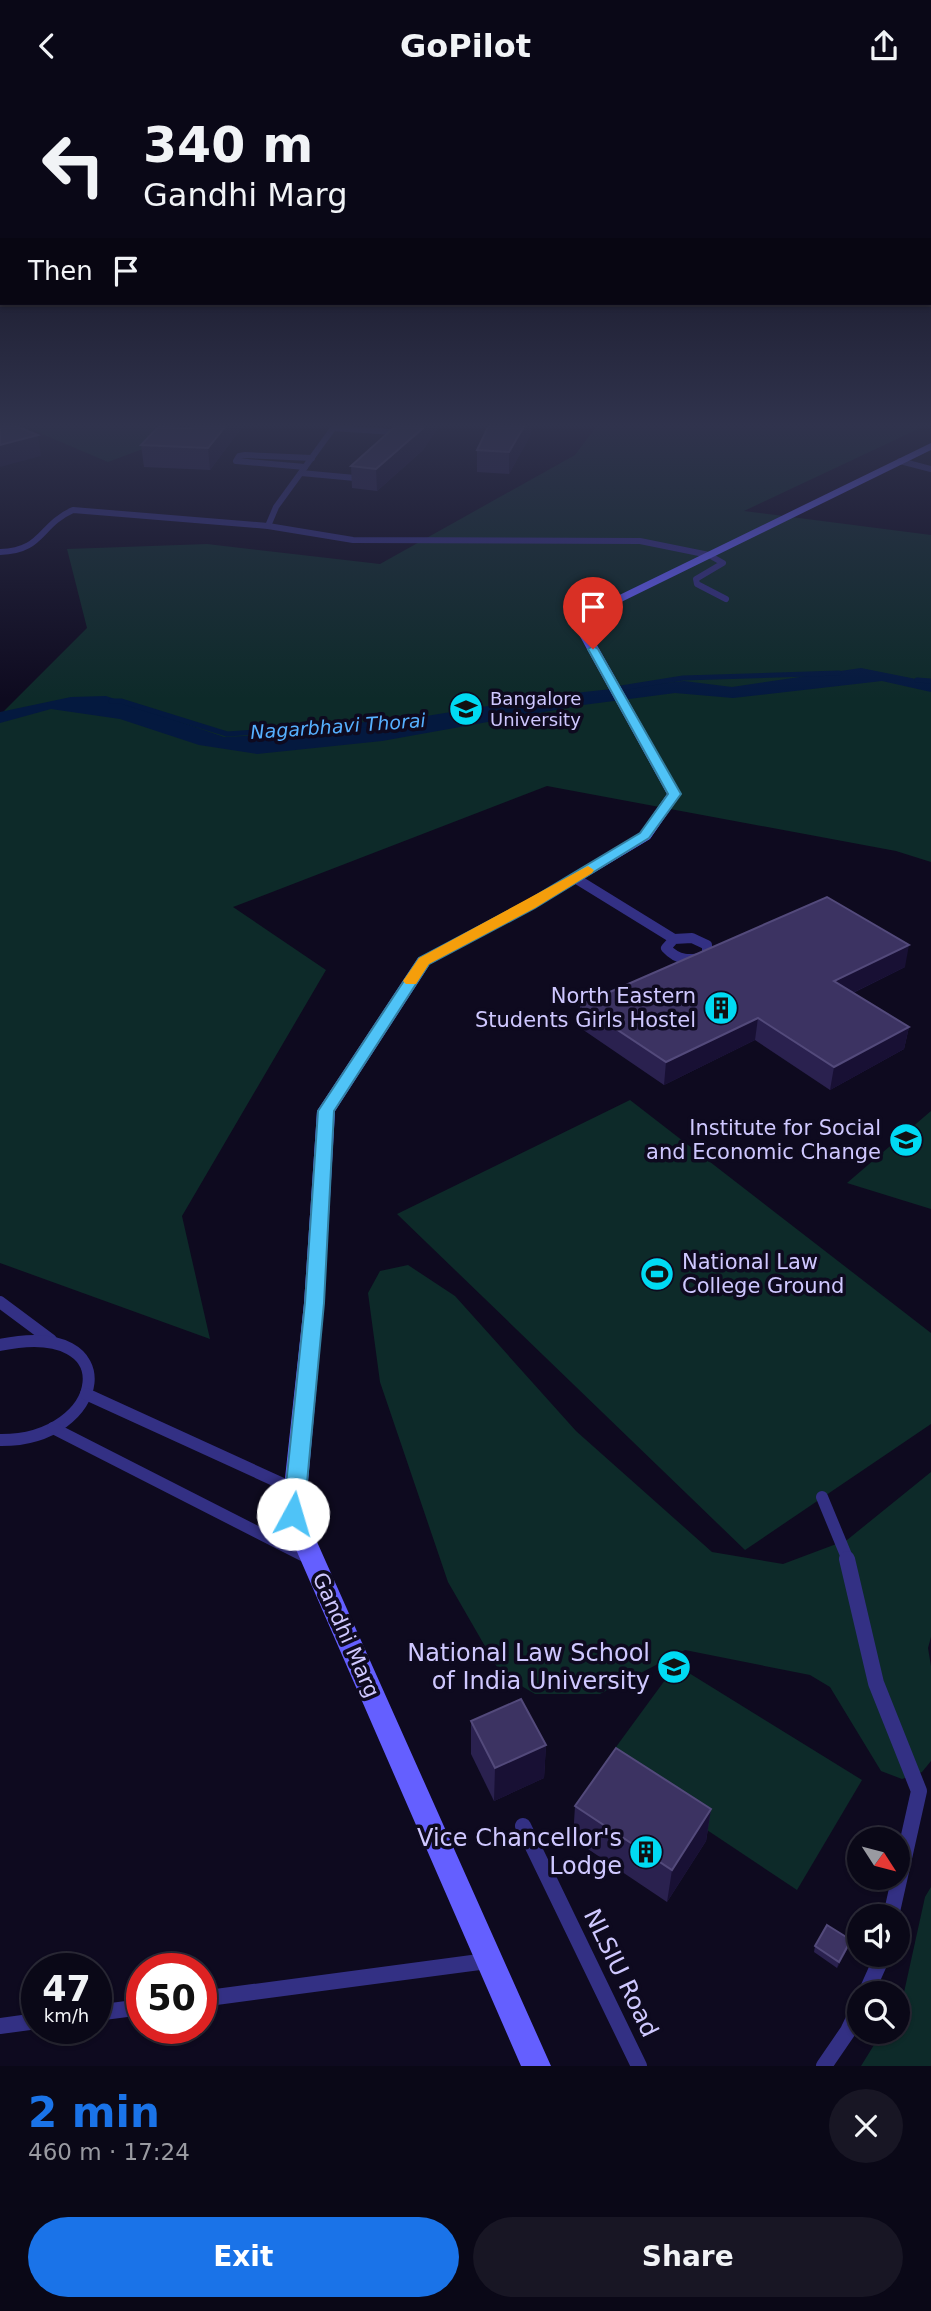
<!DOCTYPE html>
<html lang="en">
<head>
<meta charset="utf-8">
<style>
	body { margin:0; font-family:"DejaVu Sans",sans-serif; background:#181624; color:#f1f3f6; height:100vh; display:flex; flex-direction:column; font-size:26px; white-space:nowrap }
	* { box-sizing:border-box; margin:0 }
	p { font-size:23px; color:#999aa1 }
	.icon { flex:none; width:38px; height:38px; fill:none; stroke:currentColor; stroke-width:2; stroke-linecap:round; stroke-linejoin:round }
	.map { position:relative; height:1975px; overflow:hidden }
	.details { display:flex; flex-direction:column; background:#0a0817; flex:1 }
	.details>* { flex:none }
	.hud { position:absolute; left:0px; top:0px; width:931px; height:214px; box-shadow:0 2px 5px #0004,0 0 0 2px #2a2936; background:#0a0817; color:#f1f3f6; overflow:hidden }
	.needle { width:46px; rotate:126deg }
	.buttons { position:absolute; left:847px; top:1736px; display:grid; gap:14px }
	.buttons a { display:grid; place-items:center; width:63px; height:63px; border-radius:50%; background:#0a0817; box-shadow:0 2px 5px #0004,0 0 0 2px #2a2936; font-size:35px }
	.speed { position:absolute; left:21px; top:1862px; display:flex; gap:14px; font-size:35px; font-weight:700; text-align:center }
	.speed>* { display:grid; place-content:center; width:91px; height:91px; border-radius:50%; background:#0a0817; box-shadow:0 2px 5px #0004,0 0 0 2px #2a2936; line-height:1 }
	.speed small { font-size:18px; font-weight:400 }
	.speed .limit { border:10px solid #d22; background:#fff; color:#111 }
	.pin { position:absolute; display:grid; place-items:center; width:60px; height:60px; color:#fff; margin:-72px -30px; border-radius:50% 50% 50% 0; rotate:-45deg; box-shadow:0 0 7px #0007 }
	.pin .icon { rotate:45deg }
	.me { position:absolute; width:77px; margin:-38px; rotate:6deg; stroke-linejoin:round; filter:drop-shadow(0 0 5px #0008) }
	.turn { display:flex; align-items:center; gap:24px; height:147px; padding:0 28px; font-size:32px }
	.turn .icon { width:91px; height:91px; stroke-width:2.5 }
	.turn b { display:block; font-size:49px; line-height:60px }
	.then { display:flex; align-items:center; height:66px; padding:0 28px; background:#0003; gap:14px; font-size:26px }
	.round { display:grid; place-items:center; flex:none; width:74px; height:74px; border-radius:37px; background:#181624 }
	.overview { display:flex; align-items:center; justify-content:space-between; height:119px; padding:0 28px }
	h1 { font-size:42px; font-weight:700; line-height:52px; color:#1a73e8 }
	.primary-button { display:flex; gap:14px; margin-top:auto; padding:14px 28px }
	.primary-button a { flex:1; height:80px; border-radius:42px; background:#1a73e8; color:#fff; font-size:28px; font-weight:700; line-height:80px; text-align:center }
	.primary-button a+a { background:#181624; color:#f1f3f6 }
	header { display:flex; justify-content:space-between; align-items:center; height:91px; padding:0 28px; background:#0a0817; font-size:32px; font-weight:700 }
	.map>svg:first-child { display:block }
	.green { fill:#0d2a29 }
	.water { fill:#04193f }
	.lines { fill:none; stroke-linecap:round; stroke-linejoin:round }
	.stream { stroke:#04193f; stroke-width:5 }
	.service-far3 { stroke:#333084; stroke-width:6 }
	.service-far2 { stroke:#333084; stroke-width:10 }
	.service-far1 { stroke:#333084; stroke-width:12 }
	.service { stroke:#333084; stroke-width:16 }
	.secondary { fill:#645fff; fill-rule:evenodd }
	.wall { fill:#2a214f }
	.shaded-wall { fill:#181034 }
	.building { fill:#3c3362; stroke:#534a7b; stroke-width:2 }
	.route { fill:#4fc3f7; stroke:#337fa1; stroke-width:2 }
	.slow { fill:#f59e0b }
	.labels { text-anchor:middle; stroke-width:7; stroke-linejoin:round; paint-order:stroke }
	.far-poi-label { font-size:18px; fill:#cfc8ff; stroke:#0e0a1f; text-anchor:start }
	.far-water-label { font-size:19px; font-style:italic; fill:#56b0ff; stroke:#0e0a1f }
	.poi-label { font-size:21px; fill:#cfc8ff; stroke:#0e0a1f; text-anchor:end }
	.street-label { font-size:21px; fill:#cfc8ff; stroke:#0e0a1f }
	.near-poi-label { font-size:24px; fill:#cfc8ff; stroke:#0e0a1f; text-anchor:end }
	.near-street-label { font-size:24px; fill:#cfc8ff; stroke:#0e0a1f }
</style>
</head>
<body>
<header><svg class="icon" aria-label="back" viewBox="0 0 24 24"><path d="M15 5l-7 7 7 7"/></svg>GoPilot<svg class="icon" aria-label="share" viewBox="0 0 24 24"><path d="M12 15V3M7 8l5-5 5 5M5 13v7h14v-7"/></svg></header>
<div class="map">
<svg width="931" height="1975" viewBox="0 0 931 1975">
	<rect width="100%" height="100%" fill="#0e0a1f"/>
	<!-- green -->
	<g class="green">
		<polygon points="16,332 166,332 156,353 108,371"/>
		<polygon points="599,332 931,332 744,420 931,444 931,771 896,760 547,695 233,816 326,879 182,1125 210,1248 0,1172 0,624 87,537 67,458 207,453 380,473 575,364"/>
		<polygon points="630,1009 931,1242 931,1333 745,1459 397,1123"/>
		<polygon points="931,1020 931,1118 847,1092"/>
		<polygon points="408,1174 455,1205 576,1340 712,1461 783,1473 847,1449 931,1381 931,1546 928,1557 931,1575 931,1670 922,1681 902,1688 881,1680 830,1596 810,1584 685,1559 600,1603 535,1603 501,1583 448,1491 380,1291 368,1202 380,1180"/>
		<polygon points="676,1574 862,1689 797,1799 605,1671"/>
		<polygon points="931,1796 931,1975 861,1975 882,1941 898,1941 898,1915 903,1906 925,1806"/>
	</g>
	<!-- water -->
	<polygon class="water" points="861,577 931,591 931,601 882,590 733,607 675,602 583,614 382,650 257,663 199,654 120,628 51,618 0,632 0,621 71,606 106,605 224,646 327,641 557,604 684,590 732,596"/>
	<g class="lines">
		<!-- stream -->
		<g class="stream">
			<polyline points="917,589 931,590"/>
			<polyline points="621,597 683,587 839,582"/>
			<polyline points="111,610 121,610 227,643 388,632"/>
		</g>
		<!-- service-far3 -->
		<g class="service-far3">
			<polyline points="337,332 276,416 268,435 353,449 640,450 709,464 723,472 696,488 697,493 726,508"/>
			<polyline points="333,337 394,341"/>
			<polyline points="900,370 931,378"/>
			<polyline points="305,376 236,370 239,365 245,364 312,367"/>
			<polyline points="301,382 355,387"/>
			<path d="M0,461c43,-1 39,-27 73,-42l195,16"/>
		</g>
		<!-- service-far2 -->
		<g class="service-far2">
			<polyline points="575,787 674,848"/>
			<path d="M692,847l15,7v11c-17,5 -29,5 -41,-8l8,-9z"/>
		</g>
		<!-- service-far1 -->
		<g class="service-far1">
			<polyline points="0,1211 51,1249"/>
			<path d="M0,1254c129,-27 107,96 0,95"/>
			<polyline points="86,1303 296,1399"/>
			<polyline points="53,1337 308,1467"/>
			<polyline points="822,1406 848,1469"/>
		</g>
		<!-- service -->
		<g class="service">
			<polyline points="847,1468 876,1592 919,1700 891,1825"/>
			<polyline points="523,1735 639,1975"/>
			<polyline points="866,1902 883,1864"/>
			<polyline points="201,1908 487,1870"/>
			<polyline points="96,1922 142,1916"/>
			<polyline points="0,1935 37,1930"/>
			<polyline points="824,1975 848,1940 859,1917"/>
		</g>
		<!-- secondary -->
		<polygon class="secondary" points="931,352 931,359 611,516 589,540 681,703 650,748 535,817 430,873 335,1020 324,1212 305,1424 551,1975 521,1975 281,1424 304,1212 317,1020 418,867 525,811 640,742 667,703 577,540 579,538 603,512"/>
	</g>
	<!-- wall -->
	<g class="wall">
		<polygon points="245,332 210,379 144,376 141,354 192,337"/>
		<polygon points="399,332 441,332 423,359 377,400 352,397 351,375"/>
		<polygon points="490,332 531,332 531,343 509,383 477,381 477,359"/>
		<polygon points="905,876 853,902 909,936 904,958 830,999 755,949 664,994 579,936 580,914"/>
		<polygon points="471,1630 546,1654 544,1687 494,1710 471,1663"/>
		<polygon points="575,1715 711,1718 706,1750 667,1811 573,1748"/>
		<polygon points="851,1849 849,1855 837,1877 814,1861 815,1855"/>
	</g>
	<!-- shaded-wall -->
	<g class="shaded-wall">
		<polygon points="228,332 245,332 210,379 208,357"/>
		<polygon points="427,332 441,332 423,359 377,400 376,378"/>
		<polygon points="526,332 531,332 531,343 509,383 509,361"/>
		<polygon points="38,344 41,365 0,376 0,354"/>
		<polygon points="909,854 905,876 830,913 834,890"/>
		<polygon points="758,927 755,949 664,994 666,971"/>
		<polygon points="909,936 904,958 830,999 834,976"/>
		<polygon points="546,1654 544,1687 494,1710 495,1677"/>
		<polygon points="711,1718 706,1750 667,1811 672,1779"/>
		<polygon points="851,1849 849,1855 837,1877 839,1871"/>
	</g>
	<!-- building -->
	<g class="building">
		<polygon points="0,332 9,332 38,344 0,354"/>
		<polygon points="197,332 228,332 208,357 141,354 158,336 192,337"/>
		<polygon points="399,332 427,332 423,337 376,378 351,375"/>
		<polygon points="490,332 526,332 509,361 477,359"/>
		<polygon points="827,806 909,854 834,890 909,936 834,976 758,927 666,971 580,914"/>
		<polygon points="521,1608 546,1654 495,1677 471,1630"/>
		<polygon points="616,1657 711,1718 672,1779 575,1715"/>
		<polygon points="827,1834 851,1849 839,1871 815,1855"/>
	</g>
	<!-- sky -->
	<linearGradient id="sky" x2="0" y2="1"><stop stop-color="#080611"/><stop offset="0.55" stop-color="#30334d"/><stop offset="1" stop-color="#30334d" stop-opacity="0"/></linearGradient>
	<rect width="931" height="608" fill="url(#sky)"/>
	<!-- route -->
	<polygon class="route" points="593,555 598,558 681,703 649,747 535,817 429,873 334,1020 324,1212 304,1423 301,1430 293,1432 286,1430 283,1423 305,1212 318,1020 419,867 525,811 640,742 668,703 588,558"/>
	<!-- slow -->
	<polygon class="slow" points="588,775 594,779 592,782 535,817 429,873 416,893 406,893 403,890 419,867"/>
	<!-- icons -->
	<defs>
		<g id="university-disc" transform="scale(1.75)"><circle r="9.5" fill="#00daf3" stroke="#0e0a1f"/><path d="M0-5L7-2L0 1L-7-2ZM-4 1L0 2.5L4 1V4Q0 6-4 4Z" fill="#111"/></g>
		<g id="building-disc" transform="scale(1.75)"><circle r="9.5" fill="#00daf3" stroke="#0e0a1f"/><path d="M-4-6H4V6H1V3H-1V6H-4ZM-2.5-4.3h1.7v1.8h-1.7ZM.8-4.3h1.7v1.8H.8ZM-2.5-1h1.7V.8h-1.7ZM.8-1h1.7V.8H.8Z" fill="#111"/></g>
		<g id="stadium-disc" transform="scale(1.75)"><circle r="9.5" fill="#00daf3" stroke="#0e0a1f"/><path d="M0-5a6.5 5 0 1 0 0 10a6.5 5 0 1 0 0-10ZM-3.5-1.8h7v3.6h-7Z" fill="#111"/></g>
	</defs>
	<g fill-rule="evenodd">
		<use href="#university-disc" x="466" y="618"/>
		<use href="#building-disc" x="721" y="917"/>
		<use href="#university-disc" x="906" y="1049"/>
		<use href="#stadium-disc" x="657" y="1183"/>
		<use href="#university-disc" x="674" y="1576"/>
		<use href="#building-disc" x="646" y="1761"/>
	</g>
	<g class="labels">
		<!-- far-poi labels -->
		<g class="far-poi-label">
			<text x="490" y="614">Bangalore<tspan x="490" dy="21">University</tspan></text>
		</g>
		<!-- far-water labels -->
		<g class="far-water-label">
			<text transform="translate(338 635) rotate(-4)" y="7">Nagarbhavi Thorai</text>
		</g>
		<!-- poi labels -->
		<g class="poi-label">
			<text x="696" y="912">North Eastern<tspan x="696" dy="24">Students Girls Hostel</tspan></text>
			<text x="881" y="1044">Institute for Social<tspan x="881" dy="24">and Economic Change</tspan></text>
			<text x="682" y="1178" text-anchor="start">National Law<tspan x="682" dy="24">College Ground</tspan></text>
		</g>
		<!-- street labels -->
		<g class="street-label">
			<text transform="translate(346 1544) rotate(66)" y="7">Gandhi Marg</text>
		</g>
		<!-- near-poi labels -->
		<g class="near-poi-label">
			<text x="650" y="1570">National Law School<tspan x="650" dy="28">of India University</tspan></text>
			<text x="622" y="1755">Vice Chancellor's<tspan x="622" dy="28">Lodge</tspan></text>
		</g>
		<!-- near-street labels -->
		<g class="near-street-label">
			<text transform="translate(621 1882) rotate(64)" y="8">NLSIU Road</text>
		</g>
	</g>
</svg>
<div class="buttons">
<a><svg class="needle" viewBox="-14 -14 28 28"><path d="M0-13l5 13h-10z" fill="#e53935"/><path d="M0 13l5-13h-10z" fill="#999aa1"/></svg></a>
<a><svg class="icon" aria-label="sound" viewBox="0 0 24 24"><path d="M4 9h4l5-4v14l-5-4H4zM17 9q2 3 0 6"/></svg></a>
<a><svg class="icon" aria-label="search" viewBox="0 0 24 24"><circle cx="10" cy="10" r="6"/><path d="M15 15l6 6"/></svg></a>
</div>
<div class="speed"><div>47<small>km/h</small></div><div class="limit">50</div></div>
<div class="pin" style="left:593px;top:558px;background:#d93025"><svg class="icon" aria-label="arrive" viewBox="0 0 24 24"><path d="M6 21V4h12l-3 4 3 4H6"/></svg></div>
<svg class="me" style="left:293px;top:1423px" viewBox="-20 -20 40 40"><circle r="19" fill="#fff"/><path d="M0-13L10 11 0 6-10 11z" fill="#4fc3f7"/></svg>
<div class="hud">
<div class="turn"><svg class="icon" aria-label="left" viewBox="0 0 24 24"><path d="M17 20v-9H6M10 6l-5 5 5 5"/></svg><div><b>340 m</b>Gandhi Marg</div></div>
<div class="then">Then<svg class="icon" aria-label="arrive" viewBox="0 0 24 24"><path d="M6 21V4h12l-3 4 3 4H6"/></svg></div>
</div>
</div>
<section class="details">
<div class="overview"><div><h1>2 min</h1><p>460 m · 17:24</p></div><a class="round"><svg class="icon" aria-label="close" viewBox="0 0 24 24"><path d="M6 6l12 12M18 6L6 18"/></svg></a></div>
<div class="primary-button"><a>Exit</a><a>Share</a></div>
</section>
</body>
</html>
